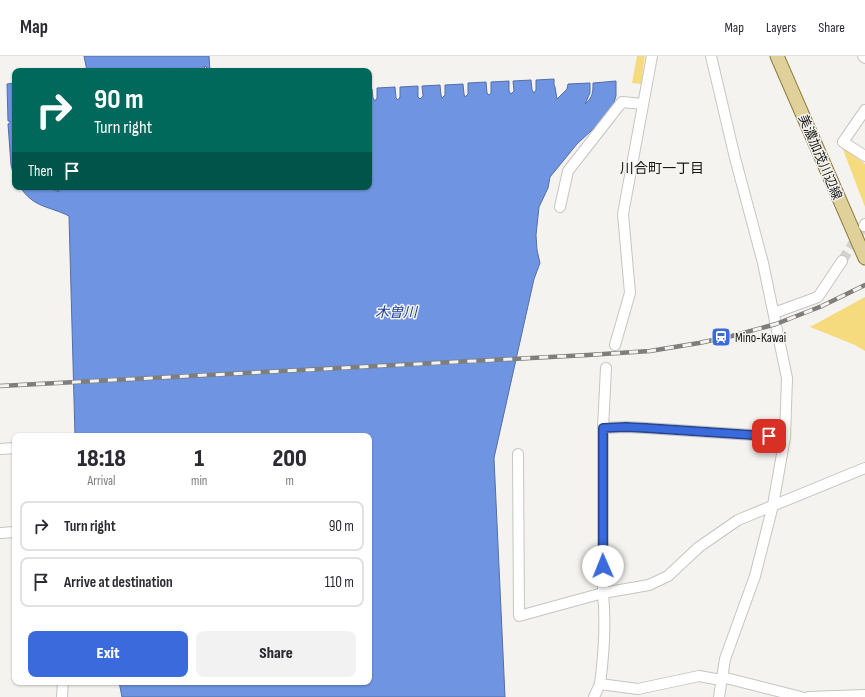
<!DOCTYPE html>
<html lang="en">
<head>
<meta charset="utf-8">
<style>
	body { margin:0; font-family:"Sofia Sans Condensed","Noto Sans JP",sans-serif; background:#f2f2f3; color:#2b2b33; height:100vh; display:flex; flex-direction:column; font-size:15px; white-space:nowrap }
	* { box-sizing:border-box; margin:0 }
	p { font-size:13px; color:#7c7c81 }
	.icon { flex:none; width:22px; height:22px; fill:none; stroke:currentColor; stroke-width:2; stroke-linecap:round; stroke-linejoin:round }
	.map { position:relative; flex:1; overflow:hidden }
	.sheet { position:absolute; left:12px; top:377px; width:360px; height:252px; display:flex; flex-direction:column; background:#fff; border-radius:8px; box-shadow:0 1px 3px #0004 }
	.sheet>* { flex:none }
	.hud { position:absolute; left:12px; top:12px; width:360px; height:122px; border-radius:8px; box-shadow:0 1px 3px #0004; background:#00695c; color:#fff; overflow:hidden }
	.pin { position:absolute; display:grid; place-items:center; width:34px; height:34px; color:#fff; margin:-17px; border-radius:8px; box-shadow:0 2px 6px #0006 }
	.me { position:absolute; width:44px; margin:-22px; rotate:359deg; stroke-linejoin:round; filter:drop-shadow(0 0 3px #0008) }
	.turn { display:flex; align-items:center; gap:14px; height:84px; padding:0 16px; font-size:18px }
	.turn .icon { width:52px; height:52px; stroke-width:2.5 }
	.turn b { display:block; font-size:28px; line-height:34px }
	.then { display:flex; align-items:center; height:38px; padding:0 16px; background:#0003; gap:8px; font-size:15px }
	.eta { display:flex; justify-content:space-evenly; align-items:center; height:68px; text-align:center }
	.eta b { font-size:24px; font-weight:800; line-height:28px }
	.cta { display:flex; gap:8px; margin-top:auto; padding:8px 16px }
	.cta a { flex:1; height:46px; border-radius:8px; background:#3a6adb; color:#fff; font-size:16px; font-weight:800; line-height:46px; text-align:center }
	.cta a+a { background:#f2f2f3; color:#2b2b33 }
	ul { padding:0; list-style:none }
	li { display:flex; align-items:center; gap:12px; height:50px; margin:0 8px 6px; padding:0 8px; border:2px solid #e1e1e2; border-radius:8px }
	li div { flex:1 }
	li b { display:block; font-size:15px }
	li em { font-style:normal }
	header { display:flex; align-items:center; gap:24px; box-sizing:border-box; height:56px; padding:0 20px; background:#fff; border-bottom:1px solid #e1e1e2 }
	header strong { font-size:19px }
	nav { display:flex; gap:22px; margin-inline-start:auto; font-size:14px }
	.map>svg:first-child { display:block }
	.green { fill:#f5db7e }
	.water { fill:#6f94e2; stroke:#556ea5 }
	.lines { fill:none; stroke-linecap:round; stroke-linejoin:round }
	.minor-tunnel { stroke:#d3d2ce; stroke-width:10; stroke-dasharray:10 5; stroke-linecap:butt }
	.minor-casing { stroke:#c6c5c1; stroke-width:12 }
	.major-casing { stroke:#8c7c40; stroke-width:15 }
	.minor { stroke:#fff; stroke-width:10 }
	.major { stroke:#e0d19a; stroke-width:13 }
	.rail-casing { stroke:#7e7e7c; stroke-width:4.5 }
	.rail { stroke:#f4f3ef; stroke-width:3; stroke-dasharray:9; stroke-linecap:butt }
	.route-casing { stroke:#26458e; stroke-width:10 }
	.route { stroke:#3a6adb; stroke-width:7 }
	.labels { text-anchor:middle; stroke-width:3; stroke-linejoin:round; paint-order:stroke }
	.street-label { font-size:13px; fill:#171716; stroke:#f4f3ef }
	.poi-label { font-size:13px; fill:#171716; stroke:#f4f3ef; text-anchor:start }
	.neighbourhood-label { font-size:14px; fill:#171716; stroke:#f4f3ef }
	.water-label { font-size:14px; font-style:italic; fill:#1d429b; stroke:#f4f3ef }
</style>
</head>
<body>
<header>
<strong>Map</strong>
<nav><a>Map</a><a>Layers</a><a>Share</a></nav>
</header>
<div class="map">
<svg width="865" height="641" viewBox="0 0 865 641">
	<rect width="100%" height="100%" fill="#f4f3ef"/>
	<!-- green -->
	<g class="green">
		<polygon points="637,0 645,0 641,28 632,27"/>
		<polygon points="842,91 865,108 865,151"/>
		<polygon points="865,241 865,295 855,289 810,271"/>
	</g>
	<!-- water -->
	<g class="water">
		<polygon points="84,0 209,0 210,15 205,10 204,11 207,15 178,15 176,12 174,13 173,15 155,15 153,13 151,15 87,15"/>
		<path d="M554,23v6l1,2 2,12 10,-10 1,-5 22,-1v10l-5,11c8,-7 8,-12 8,-21l23,-2v15l-4,12 -6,9 -29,27 -27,33 -2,11 -9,19 -3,28 1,15 3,13 -6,16 -40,179 11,239h-383l-3,-15h250v-246h-294l-6,-220c-20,-10 -35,-8 -49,-29h26l13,5v-1l-11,-4h321v-98h3l1,9 2,3 2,-3v-10l18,-1 1,11 2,2 2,-3v-10l18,-1v11l2,2 3,-3 -1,-10 18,-1 1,10 1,3 3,-3v-10l18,-1 1,10 1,3 3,-3v-11l18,-1 1,11 2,2 2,-2v-11l18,-1v10l2,3 3,-3 -1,-10 18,-1 1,10 2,3 2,-3v-10z"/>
		<polygon points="15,27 15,124 11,109 8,68 10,67 10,65 8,65 7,28"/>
	</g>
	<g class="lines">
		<!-- minor-tunnel -->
		<polyline class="minor-tunnel" points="842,205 864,170"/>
		<!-- minor casing -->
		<g class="minor-casing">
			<g id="minor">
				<polyline points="711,0 735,102 763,207 787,322 785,381 773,449 755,520 725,603 719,641"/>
				<polyline points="863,0 865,2"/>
				<polyline points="865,54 843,86 865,100"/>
				<polyline points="560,151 568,115 622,46 643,48"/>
				<polyline points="864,170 865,168"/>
				<polyline points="774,257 818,241 842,205"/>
				<polyline points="615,289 630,237 623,158 652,0"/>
				<path d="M606,312l-3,60v165c3,31 1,61 -3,91l38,5 61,-13 22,4"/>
				<polyline points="603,372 626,371 646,372 785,381"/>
				<polyline points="0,393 15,392"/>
				<polyline points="518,398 519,560 603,537 649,529 668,520 699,491 738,464 865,412"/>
				<polyline points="0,477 15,476"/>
				<polyline points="722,621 801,641"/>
				<polyline points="62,641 63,626"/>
				<polyline points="594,641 600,628"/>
				<polyline points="808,641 865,639"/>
			</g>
		</g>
		<!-- major casing -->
		<g class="major-casing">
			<polyline id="major" points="777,0 865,202"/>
		</g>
		<!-- minor -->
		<use href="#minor" class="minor"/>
		<!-- major -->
		<use href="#major" class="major"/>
		<!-- rail casing -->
		<g class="rail-casing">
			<polyline id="rail" points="0,330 588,299 650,295 699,287 732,280 776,268 822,250 865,229"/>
		</g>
		<!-- rail -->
		<use href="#rail" class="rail"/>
	</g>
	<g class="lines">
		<!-- route casing -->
		<g class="route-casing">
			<polyline id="route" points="603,510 603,372 626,371 646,372 769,380"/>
		</g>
		<!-- route -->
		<use href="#route" class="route"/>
	</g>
	<!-- icons -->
	<defs>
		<g id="station-square" transform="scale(1)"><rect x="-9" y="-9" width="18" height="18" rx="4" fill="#3a6adb" stroke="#f4f3ef"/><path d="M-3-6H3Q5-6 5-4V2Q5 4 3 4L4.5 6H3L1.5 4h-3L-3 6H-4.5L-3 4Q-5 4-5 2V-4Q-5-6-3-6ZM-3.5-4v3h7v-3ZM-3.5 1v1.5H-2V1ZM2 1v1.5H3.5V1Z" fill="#fff"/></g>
	</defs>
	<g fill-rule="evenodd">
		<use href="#station-square" x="721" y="281"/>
	</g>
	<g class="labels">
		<!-- street labels -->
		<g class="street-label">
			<text transform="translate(821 101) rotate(67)" y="5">美濃加茂川辺線</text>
		</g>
		<!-- poi labels -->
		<g class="poi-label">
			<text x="735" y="286">Mino-Kawai</text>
		</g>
		<!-- neighbourhood labels -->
		<g class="neighbourhood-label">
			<text x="662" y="117">川合町一丁目</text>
		</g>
		<!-- water labels -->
		<g class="water-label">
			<text x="396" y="261">木曽川</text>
		</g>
	</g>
</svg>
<div class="pin" style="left:769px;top:380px;background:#d93025"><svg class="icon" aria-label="arrive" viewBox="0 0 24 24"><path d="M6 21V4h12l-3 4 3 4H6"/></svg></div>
<svg class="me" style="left:603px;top:510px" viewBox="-20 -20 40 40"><circle r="19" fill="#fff"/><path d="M0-13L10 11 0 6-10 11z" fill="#3a6adb"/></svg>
<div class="hud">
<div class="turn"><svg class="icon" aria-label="right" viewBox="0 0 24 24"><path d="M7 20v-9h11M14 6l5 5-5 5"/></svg><div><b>90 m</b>Turn right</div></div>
<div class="then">Then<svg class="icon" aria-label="arrive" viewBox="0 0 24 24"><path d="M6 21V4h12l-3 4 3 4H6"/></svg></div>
</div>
<section class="sheet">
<div class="eta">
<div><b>18:18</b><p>Arrival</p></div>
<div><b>1</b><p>min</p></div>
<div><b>200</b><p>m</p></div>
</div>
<ul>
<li><svg class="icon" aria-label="right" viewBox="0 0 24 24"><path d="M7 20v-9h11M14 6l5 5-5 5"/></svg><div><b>Turn right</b></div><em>90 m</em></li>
<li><svg class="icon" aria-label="arrive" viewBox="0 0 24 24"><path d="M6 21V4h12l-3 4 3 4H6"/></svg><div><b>Arrive at destination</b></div><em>110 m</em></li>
</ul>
<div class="cta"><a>Exit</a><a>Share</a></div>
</section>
</div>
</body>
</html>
